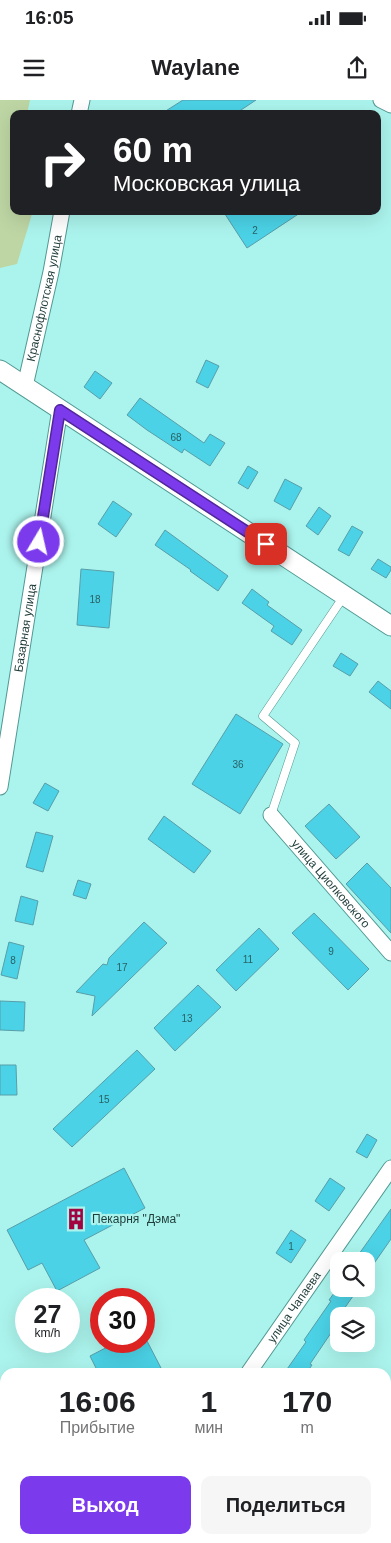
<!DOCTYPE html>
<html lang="ru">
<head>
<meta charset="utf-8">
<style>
	body { margin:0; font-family:Helvetica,sans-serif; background:#f6f6f6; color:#202124; height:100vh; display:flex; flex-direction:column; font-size:19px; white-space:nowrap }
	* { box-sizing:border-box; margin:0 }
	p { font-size:16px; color:#757577 }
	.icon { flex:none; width:28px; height:28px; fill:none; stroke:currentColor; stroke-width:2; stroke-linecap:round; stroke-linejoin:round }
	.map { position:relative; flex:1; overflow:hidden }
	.details { position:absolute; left:0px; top:1268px; width:391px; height:176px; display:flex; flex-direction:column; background:#fff; border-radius:15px 15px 0 0; box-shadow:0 5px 20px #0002 }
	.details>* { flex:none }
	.banner { position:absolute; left:10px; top:10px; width:371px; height:105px; border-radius:10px; box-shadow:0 5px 20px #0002; background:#202124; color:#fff; overflow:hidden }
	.fabs { position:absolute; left:330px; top:1152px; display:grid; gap:10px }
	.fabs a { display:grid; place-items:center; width:45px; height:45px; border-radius:10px; background:#fff; box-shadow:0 5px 20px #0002; font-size:25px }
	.speed { position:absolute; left:15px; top:1188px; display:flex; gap:10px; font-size:25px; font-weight:700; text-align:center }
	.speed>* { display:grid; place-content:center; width:65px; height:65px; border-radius:50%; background:#fff; box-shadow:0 5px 20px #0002; line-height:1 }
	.speed small { font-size:12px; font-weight:400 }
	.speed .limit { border:8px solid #d22; background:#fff; color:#111 }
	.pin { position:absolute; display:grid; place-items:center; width:42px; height:42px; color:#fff; margin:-21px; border-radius:10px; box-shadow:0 2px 8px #0006 }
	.me { position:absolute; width:55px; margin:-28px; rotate:9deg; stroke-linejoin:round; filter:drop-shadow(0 0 4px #0008) }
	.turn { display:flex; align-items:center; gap:18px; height:105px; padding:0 20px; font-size:22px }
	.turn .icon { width:65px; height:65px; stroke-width:2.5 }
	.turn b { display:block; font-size:35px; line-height:42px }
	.eta { display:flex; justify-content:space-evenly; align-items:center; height:85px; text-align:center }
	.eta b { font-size:30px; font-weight:700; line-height:35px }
	.button { display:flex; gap:10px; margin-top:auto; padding:10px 20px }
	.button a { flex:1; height:58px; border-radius:10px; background:#7c3aed; color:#fff; font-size:20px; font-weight:700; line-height:58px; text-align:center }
	.button a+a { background:#f6f6f6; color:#202124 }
	.status { display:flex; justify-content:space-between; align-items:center; height:35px; padding:0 25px; background:#fff; direction:ltr }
	.status svg { height:14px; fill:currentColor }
	header { display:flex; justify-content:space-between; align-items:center; height:65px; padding:0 20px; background:#fff; font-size:22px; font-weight:700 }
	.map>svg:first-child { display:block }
	.green { fill:#bed6a4 }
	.building { fill:#4bd2e6; stroke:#589ea9 }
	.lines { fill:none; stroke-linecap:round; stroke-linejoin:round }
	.service-casing { stroke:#519893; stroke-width:9 }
	.minor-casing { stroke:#519893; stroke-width:17 }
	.tertiary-casing { stroke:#519893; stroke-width:21 }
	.service { stroke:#fff; stroke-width:8 }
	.minor { stroke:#fff; stroke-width:15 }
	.tertiary { stroke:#fff; stroke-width:19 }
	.route-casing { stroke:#51269a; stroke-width:12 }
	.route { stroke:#7c3aed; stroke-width:9 }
	.labels { text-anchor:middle; stroke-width:4.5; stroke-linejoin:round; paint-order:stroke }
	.number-label { font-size:10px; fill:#296264 }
	.street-label { font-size:12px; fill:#1e3c39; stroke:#abf4ed }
	.poi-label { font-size:12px; fill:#1e3c39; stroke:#abf4ed; text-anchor:start }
</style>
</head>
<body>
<div class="status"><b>16:05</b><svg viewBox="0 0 49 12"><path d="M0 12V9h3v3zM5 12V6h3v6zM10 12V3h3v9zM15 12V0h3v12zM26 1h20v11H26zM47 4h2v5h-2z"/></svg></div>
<header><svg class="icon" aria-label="menu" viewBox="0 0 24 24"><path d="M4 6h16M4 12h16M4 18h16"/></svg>Waylane<svg class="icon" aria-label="share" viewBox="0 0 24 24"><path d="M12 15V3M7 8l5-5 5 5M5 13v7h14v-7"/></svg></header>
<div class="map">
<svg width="391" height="1443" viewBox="0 0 391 1443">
	<rect width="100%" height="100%" fill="#abf4ed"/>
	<!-- green -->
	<polygon class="green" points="0,0 30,0 27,14 14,14 14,111 31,111 32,114 17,164 0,168"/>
	<!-- building -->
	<g class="building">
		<polygon points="183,0 256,0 235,14 161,14"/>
		<polygon points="223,111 303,111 247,148"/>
		<polygon points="206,260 219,266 208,288 196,282"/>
		<polygon points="95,271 112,283 100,299 84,287"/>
		<polygon points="140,298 204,343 210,334 225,343 210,366 184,349 182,353 147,330 127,315"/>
		<polygon points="248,366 258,372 248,389 238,383"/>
		<polygon points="285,379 302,388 290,410 274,401"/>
		<polygon points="113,401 132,414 116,437 98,424"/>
		<polygon points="319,407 331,416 318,435 306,426"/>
		<polygon points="352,426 363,432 349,456 338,450"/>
		<polygon points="165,430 228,476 218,491 190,471 191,470 155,445"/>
		<polygon points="378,459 391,467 391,470 386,478 371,469"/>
		<polygon points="81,469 114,472 109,528 77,525"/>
		<polygon points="252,489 269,502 267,505 302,530 292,545 271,531 274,526 242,503"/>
		<polygon points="341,553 358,564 350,576 333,566"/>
		<polygon points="378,581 391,591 391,609 369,592"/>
		<polygon points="236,614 283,644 240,714 192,684"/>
		<polygon points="45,683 59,691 48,711 33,703"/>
		<polygon points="329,704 360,737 336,759 305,726"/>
		<polygon points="164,716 211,751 194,773 148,739"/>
		<polygon points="36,732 53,736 43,772 26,767"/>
		<polygon points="367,763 391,788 391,833 346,784"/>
		<polygon points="78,780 91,784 86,799 73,795"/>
		<polygon points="21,796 38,801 33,825 15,821"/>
		<polygon points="314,813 369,869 348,890 292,833"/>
		<polygon points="144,822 167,843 92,916 95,896 76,892 103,864 107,865 109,858"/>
		<polygon points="259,828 279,849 236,891 216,870"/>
		<polygon points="9,842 24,846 17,879 1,875"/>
		<polygon points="198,885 221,907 175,951 154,928"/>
		<polygon points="0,901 25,902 24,931 0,930"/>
		<polygon points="137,950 155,969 72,1047 53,1029"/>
		<polygon points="0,965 16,965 17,995 0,995"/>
		<polygon points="367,1034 377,1040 367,1058 356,1052"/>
		<polygon points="124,1068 145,1108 84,1140 100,1168 57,1191 42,1163 28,1170 7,1130"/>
		<polygon points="330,1078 345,1088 329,1111 315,1101"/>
		<polygon points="391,1109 391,1139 366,1175 366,1161 354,1161"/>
		<polygon points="291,1130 306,1140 291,1163 276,1153"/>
		<polygon points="337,1189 358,1189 339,1216 333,1226 335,1227 310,1264 312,1265 307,1272 285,1272 306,1242 304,1240 331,1201 329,1200"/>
		<polygon points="119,1241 147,1241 161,1268 153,1272 98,1272 90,1256"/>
	</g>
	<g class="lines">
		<!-- service casing -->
		<g class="service-casing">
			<polyline id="service" points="271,715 295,643 263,616 344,496"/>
		</g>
		<!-- minor casing -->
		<g class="minor-casing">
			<g id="minor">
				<polyline points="381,0 391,5"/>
				<polyline points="79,14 82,0"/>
				<path id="s1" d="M25,286l26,-114 11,-61"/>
				<path id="s2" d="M0,687l60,-378"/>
				<path id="s3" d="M271,715l120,138"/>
				<path id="s4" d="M249,1272l142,-204"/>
				<polyline points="0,1432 6,1443"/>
				<polyline points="116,1443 120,1439"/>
			</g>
		</g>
		<!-- tertiary casing -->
		<g class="tertiary-casing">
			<polyline id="tertiary" points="0,270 391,526"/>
		</g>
		<!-- service -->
		<use href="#service" class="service"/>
		<!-- minor -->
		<use href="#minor" class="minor"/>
		<!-- tertiary -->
		<use href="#tertiary" class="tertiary"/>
	</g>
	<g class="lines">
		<!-- route casing -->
		<g class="route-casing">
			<polyline id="route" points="39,442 60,310 266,444"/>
		</g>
		<!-- route -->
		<use href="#route" class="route"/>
	</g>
	<!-- icons -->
	<defs>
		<g id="building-bare" transform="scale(1.725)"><path d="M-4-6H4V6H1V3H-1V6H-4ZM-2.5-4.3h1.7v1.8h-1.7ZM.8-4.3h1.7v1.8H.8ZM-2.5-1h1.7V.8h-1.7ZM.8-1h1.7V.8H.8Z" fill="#a10441" stroke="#abf4ed" stroke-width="2.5" paint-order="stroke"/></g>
	</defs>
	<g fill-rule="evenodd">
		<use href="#building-bare" x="76" y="1119"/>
	</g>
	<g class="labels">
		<!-- number labels -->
		<g class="number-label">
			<text x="255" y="134">2</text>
			<text x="176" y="341">68</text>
			<text x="95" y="503">18</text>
			<text x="238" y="668">36</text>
			<text x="331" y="855">9</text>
			<text x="248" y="863">11</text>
			<text x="13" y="864">8</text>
			<text x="122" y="871">17</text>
			<text x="187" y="922">13</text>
			<text x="104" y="1003">15</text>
			<text x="291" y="1150">1</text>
		</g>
		<!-- street labels -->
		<g class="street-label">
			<text dy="4" stroke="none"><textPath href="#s1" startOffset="90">Краснофлотская улица</textPath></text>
			<text dy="4" stroke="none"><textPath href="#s2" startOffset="161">Базарная улица</textPath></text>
			<text dy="4" stroke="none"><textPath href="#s3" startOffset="91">улица Циолковского</textPath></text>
			<text dy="4" stroke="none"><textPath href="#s4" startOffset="79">улица Чапаева</textPath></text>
		</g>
		<!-- poi labels -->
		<g class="poi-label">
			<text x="92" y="1123">Пекарня "Дэма"</text>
		</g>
	</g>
</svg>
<div class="fabs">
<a><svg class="icon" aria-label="search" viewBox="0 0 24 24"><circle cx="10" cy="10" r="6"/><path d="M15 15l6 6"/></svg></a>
<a><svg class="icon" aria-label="layers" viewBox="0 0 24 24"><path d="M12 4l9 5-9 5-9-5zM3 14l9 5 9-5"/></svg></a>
</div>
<div class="speed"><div>27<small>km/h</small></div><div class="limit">30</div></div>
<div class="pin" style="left:266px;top:444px;background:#d93025"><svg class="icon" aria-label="arrive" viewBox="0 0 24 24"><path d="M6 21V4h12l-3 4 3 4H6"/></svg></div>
<svg class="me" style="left:39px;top:442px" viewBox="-20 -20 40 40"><circle r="17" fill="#7c3aed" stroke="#fff" stroke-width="3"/><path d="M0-11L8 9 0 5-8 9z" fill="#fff"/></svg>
<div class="banner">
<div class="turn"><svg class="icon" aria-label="right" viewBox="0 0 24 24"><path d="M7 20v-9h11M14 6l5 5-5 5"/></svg><div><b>60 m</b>Московская улица</div></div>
</div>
<section class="details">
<div class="eta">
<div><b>16:06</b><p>Прибытие</p></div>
<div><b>1</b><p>мин</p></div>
<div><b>170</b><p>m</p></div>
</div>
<div class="button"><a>Выход</a><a>Поделиться</a></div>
</section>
</div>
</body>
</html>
